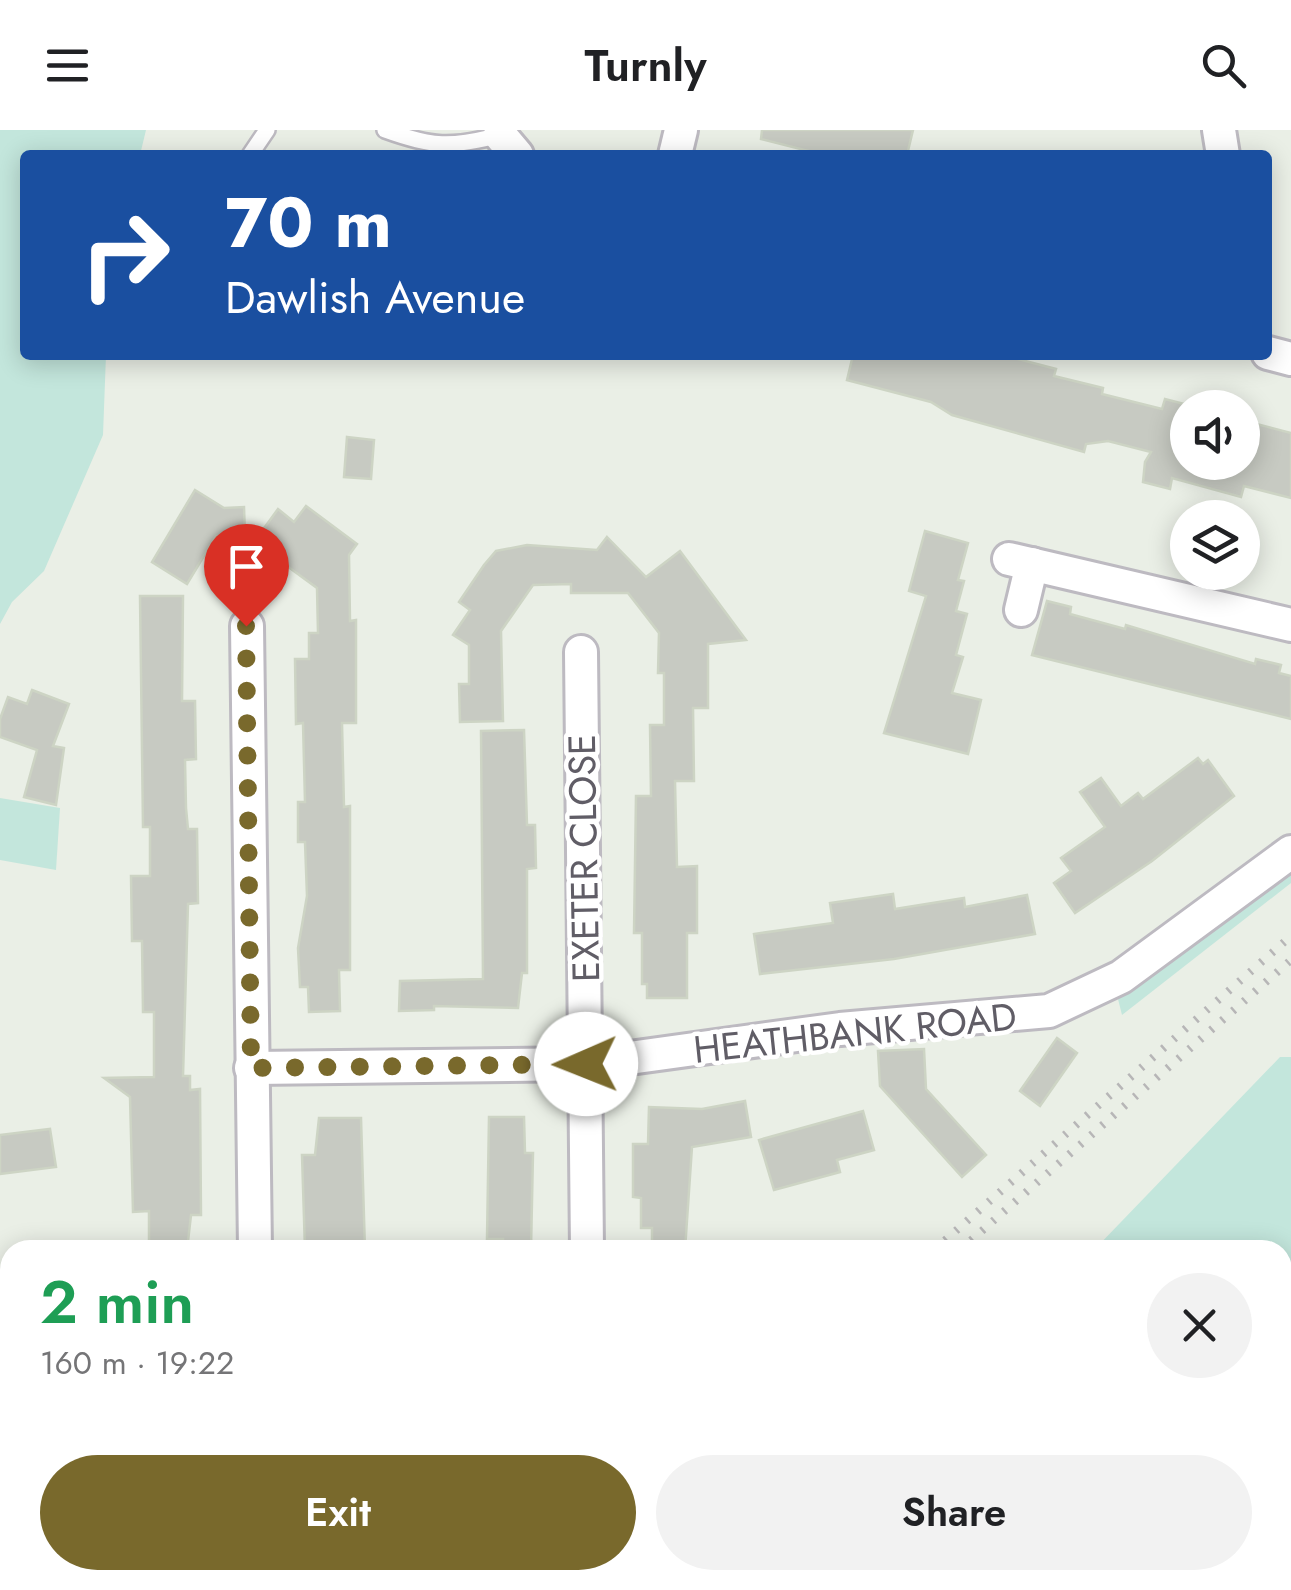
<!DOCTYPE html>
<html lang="en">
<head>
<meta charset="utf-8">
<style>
	body { margin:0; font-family:Jost,sans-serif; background:#f2f2f2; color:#202124; height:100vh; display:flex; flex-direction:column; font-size:38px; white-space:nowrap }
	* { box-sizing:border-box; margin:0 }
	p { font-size:32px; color:#757577 }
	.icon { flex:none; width:55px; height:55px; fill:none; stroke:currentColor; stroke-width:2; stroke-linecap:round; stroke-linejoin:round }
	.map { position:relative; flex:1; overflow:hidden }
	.drawer { position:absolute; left:0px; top:1110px; width:1292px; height:350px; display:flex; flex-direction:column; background:#fff; border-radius:30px 30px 0 0; box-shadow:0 5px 25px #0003 }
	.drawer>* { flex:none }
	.hud { position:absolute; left:20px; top:20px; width:1252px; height:210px; border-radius:10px; box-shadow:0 5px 25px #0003; background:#1a4fa0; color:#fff; overflow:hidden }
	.buttons { position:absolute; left:1170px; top:260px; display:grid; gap:20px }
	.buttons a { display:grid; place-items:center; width:90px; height:90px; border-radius:50%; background:#fff; box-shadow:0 5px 25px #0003; font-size:50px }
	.pin { position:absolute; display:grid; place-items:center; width:85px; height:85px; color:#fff; margin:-102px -42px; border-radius:50% 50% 50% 0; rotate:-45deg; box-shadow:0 0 10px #0007 }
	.pin .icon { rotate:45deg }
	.me { position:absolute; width:110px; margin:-55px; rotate:269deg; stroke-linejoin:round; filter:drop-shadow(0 0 8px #0008) }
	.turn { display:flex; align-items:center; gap:35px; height:210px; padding:0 40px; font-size:45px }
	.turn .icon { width:130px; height:130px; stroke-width:2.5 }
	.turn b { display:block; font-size:70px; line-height:85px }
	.round { display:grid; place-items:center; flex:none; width:105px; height:105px; border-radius:52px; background:#f2f2f2 }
	.summary { display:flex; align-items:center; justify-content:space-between; height:170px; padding:0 40px }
	h1 { font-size:60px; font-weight:600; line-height:75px; color:#1e9e55 }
	.primary-button { display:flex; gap:20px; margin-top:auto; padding:20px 40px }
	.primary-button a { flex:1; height:115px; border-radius:60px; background:#79692c; color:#fff; font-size:40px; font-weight:600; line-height:115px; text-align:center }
	.primary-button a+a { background:#f2f2f2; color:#202124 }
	header { display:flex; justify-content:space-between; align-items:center; height:130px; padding:0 40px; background:#fff; font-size:45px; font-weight:600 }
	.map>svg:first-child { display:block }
	.green { fill:#c3e6dc }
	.building { fill:#c7cac2; stroke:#cdd4c4; stroke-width:2.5 }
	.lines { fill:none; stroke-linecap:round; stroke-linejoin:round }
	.service-casing { stroke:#bdbac1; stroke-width:20 }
	.minor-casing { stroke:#bdbac1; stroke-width:38 }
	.service { stroke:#fff; stroke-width:15 }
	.minor { stroke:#fff; stroke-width:32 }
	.rail { stroke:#b7b6b7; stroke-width:8; stroke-dasharray:2.5 12; stroke-linecap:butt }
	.route { stroke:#79692c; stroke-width:18; stroke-dasharray:0 32.4 }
	.labels { text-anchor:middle; stroke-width:9; stroke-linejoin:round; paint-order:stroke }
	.street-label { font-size:38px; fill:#605d66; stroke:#fff }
</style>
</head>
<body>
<header><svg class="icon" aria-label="menu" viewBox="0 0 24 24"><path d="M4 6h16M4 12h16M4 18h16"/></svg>Turnly<svg class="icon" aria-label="search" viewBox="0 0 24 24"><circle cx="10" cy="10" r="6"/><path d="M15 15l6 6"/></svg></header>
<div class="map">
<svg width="1291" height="1460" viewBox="0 0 1291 1460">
	<rect width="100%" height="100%" fill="#eaefe6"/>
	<!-- green -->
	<g class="green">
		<polygon points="0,0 146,0 140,25 25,25 25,225 106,225 103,305 44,441 12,472 0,494"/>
		<polygon points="0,668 60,678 56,740 0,730"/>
		<polygon points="1291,742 1291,753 1122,885 1118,869"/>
		<polygon points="1280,927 1291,927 1291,1460 683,1460 693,1450 1282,1450 1282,1120 1094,1120"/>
	</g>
	<!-- building -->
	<g class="building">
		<polygon points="762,0 913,0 907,25 824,25 761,9"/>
		<polygon points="853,225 1003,225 1056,239 1054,246 1103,258 1102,264 1162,279 1165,269 1188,275 1188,332 1242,332 1242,290 1291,303 1291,368 1244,356 1241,367 1172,348 1170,359 1143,352 1145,332 1151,322 1108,311 1086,314 1084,322 952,285 931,272 847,250"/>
		<polygon points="347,307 374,310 371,349 344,347"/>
		<polygon points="195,360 224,378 244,377 245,405 216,406 187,454 152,432"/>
		<polygon points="306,376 357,414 349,425 350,491 356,490 356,593 342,593 344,677 350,676 350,840 339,840 340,881 309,882 308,857 300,857 298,818 307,766 305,712 298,712 298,672 305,672 303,593 296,594 295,529 309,529 309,503 318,503 317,458 254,412 278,379 294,392"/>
		<polygon points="925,401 968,413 958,450 964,451 956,481 967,484 956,525 963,527 952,563 981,570 968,624 884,603 926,466 909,461"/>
		<polygon points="607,407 646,447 680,421 746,510 708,514 708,578 693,578 694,651 675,651 677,737 697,736 697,803 687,803 687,868 647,868 647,854 642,854 642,803 634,803 636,666 651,666 650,595 664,595 664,543 658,543 659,503 628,463 571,463 571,454 533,455 501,501 503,591 460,592 459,554 469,554 469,515 453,505 470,480 459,472 484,435 496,421 527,415 597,420"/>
		<polygon points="140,466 183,466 182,571 195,571 196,629 185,630 186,678 188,699 197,699 198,773 188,774 183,946 190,946 190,960 200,959 201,1085 191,1085 187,1120 149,1120 149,1081 133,1082 130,967 104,948 154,947 154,882 143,882 142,811 132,811 131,746 150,746 150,697 143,697"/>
		<polygon points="1047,471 1071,477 1070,484 1125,499 1126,495 1255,534 1256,529 1281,535 1279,543 1291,546 1291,589 1032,525"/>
		<polygon points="32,560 69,574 53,616 64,618 56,675 24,667 37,620 0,607 0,589 8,567 27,574"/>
		<polygon points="524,600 527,695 535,695 536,738 527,739 527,843 522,843 518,878 434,876 434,880 399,881 400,851 483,849 481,601"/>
		<polygon points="1198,628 1203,634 1208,630 1234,666 1152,731 1075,783 1054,753 1071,741 1061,728 1105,697 1080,662 1101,648 1121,676 1138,663 1143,669"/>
		<polygon points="893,764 895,779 964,768 965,777 1027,765 1035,804 894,829 760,844 754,804 833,793 830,773"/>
		<polygon points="1057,908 1077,923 1040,976 1020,961"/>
		<polygon points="924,919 926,959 986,1025 962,1047 880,956 878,921"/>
		<polygon points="745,971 751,1007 692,1017 685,1120 652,1120 652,1098 641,1098 641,1068 633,1067 633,1014 648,1014 649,977 702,979"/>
		<polygon points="863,981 874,1020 837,1030 840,1042 774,1060 759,1010"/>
		<polygon points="489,987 524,987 525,1023 533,1023 531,1120 503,1120 503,1109 487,1109"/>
		<polygon points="319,988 361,988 365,1120 305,1120 302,1025 315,1025"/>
		<polygon points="50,999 56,1037 0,1044 0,1005"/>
	</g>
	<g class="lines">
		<!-- service casing -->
		<g class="service-casing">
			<g id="service">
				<path d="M385,0c47,17 66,18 115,5"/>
				<polyline points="250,25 267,0"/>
			</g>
		</g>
		<!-- minor casing -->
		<g class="minor-casing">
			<g id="minor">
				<polyline points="1219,0 1223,25"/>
				<polyline points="500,5 517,25"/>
				<polyline points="675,25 681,0"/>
				<polyline points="1268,223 1291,229"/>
				<polyline points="1009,429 1291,495"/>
				<polyline points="1021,480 1032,434"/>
				<polyline points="247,496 255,1120"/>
				<polyline points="581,522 587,1120"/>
				<polyline points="251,938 586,934 840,899 1049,881 1121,847 1291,722"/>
			</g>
		</g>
		<!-- service -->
		<use href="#service" class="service"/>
		<!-- minor -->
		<use href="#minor" class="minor"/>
		<!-- rail -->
		<g class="rail">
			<polyline points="934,1120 1291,806"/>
			<polyline points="960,1120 1291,830"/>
			<polyline points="556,1460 567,1450"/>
			<polyline points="585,1460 596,1450"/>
		</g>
	</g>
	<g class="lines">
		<!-- route -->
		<polyline class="route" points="246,496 251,938 586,934"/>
	</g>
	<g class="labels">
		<!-- street labels -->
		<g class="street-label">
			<text transform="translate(584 728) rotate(-91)" y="13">EXETER CLOSE</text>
			<text transform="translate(855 903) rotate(-6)" y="13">HEATHBANK ROAD</text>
		</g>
	</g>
</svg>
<div class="buttons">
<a><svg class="icon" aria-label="sound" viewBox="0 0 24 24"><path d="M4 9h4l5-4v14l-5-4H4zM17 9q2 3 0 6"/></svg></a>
<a><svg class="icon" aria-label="layers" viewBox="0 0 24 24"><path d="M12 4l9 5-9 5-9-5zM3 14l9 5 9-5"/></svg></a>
</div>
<div class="pin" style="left:246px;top:496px;background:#d93025"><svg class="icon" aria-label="arrive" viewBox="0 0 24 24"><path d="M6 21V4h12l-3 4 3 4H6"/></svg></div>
<svg class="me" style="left:586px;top:934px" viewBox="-20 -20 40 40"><circle r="19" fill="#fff"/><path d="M0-13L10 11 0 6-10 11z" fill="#79692c"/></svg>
<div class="hud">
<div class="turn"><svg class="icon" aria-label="right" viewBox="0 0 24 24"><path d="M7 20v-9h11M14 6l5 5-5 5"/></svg><div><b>70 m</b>Dawlish Avenue</div></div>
</div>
<section class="drawer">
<div class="summary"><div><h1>2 min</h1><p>160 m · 19:22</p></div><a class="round"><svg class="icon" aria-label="close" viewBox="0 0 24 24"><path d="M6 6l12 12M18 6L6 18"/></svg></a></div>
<div class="primary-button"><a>Exit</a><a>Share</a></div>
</section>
</div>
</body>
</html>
